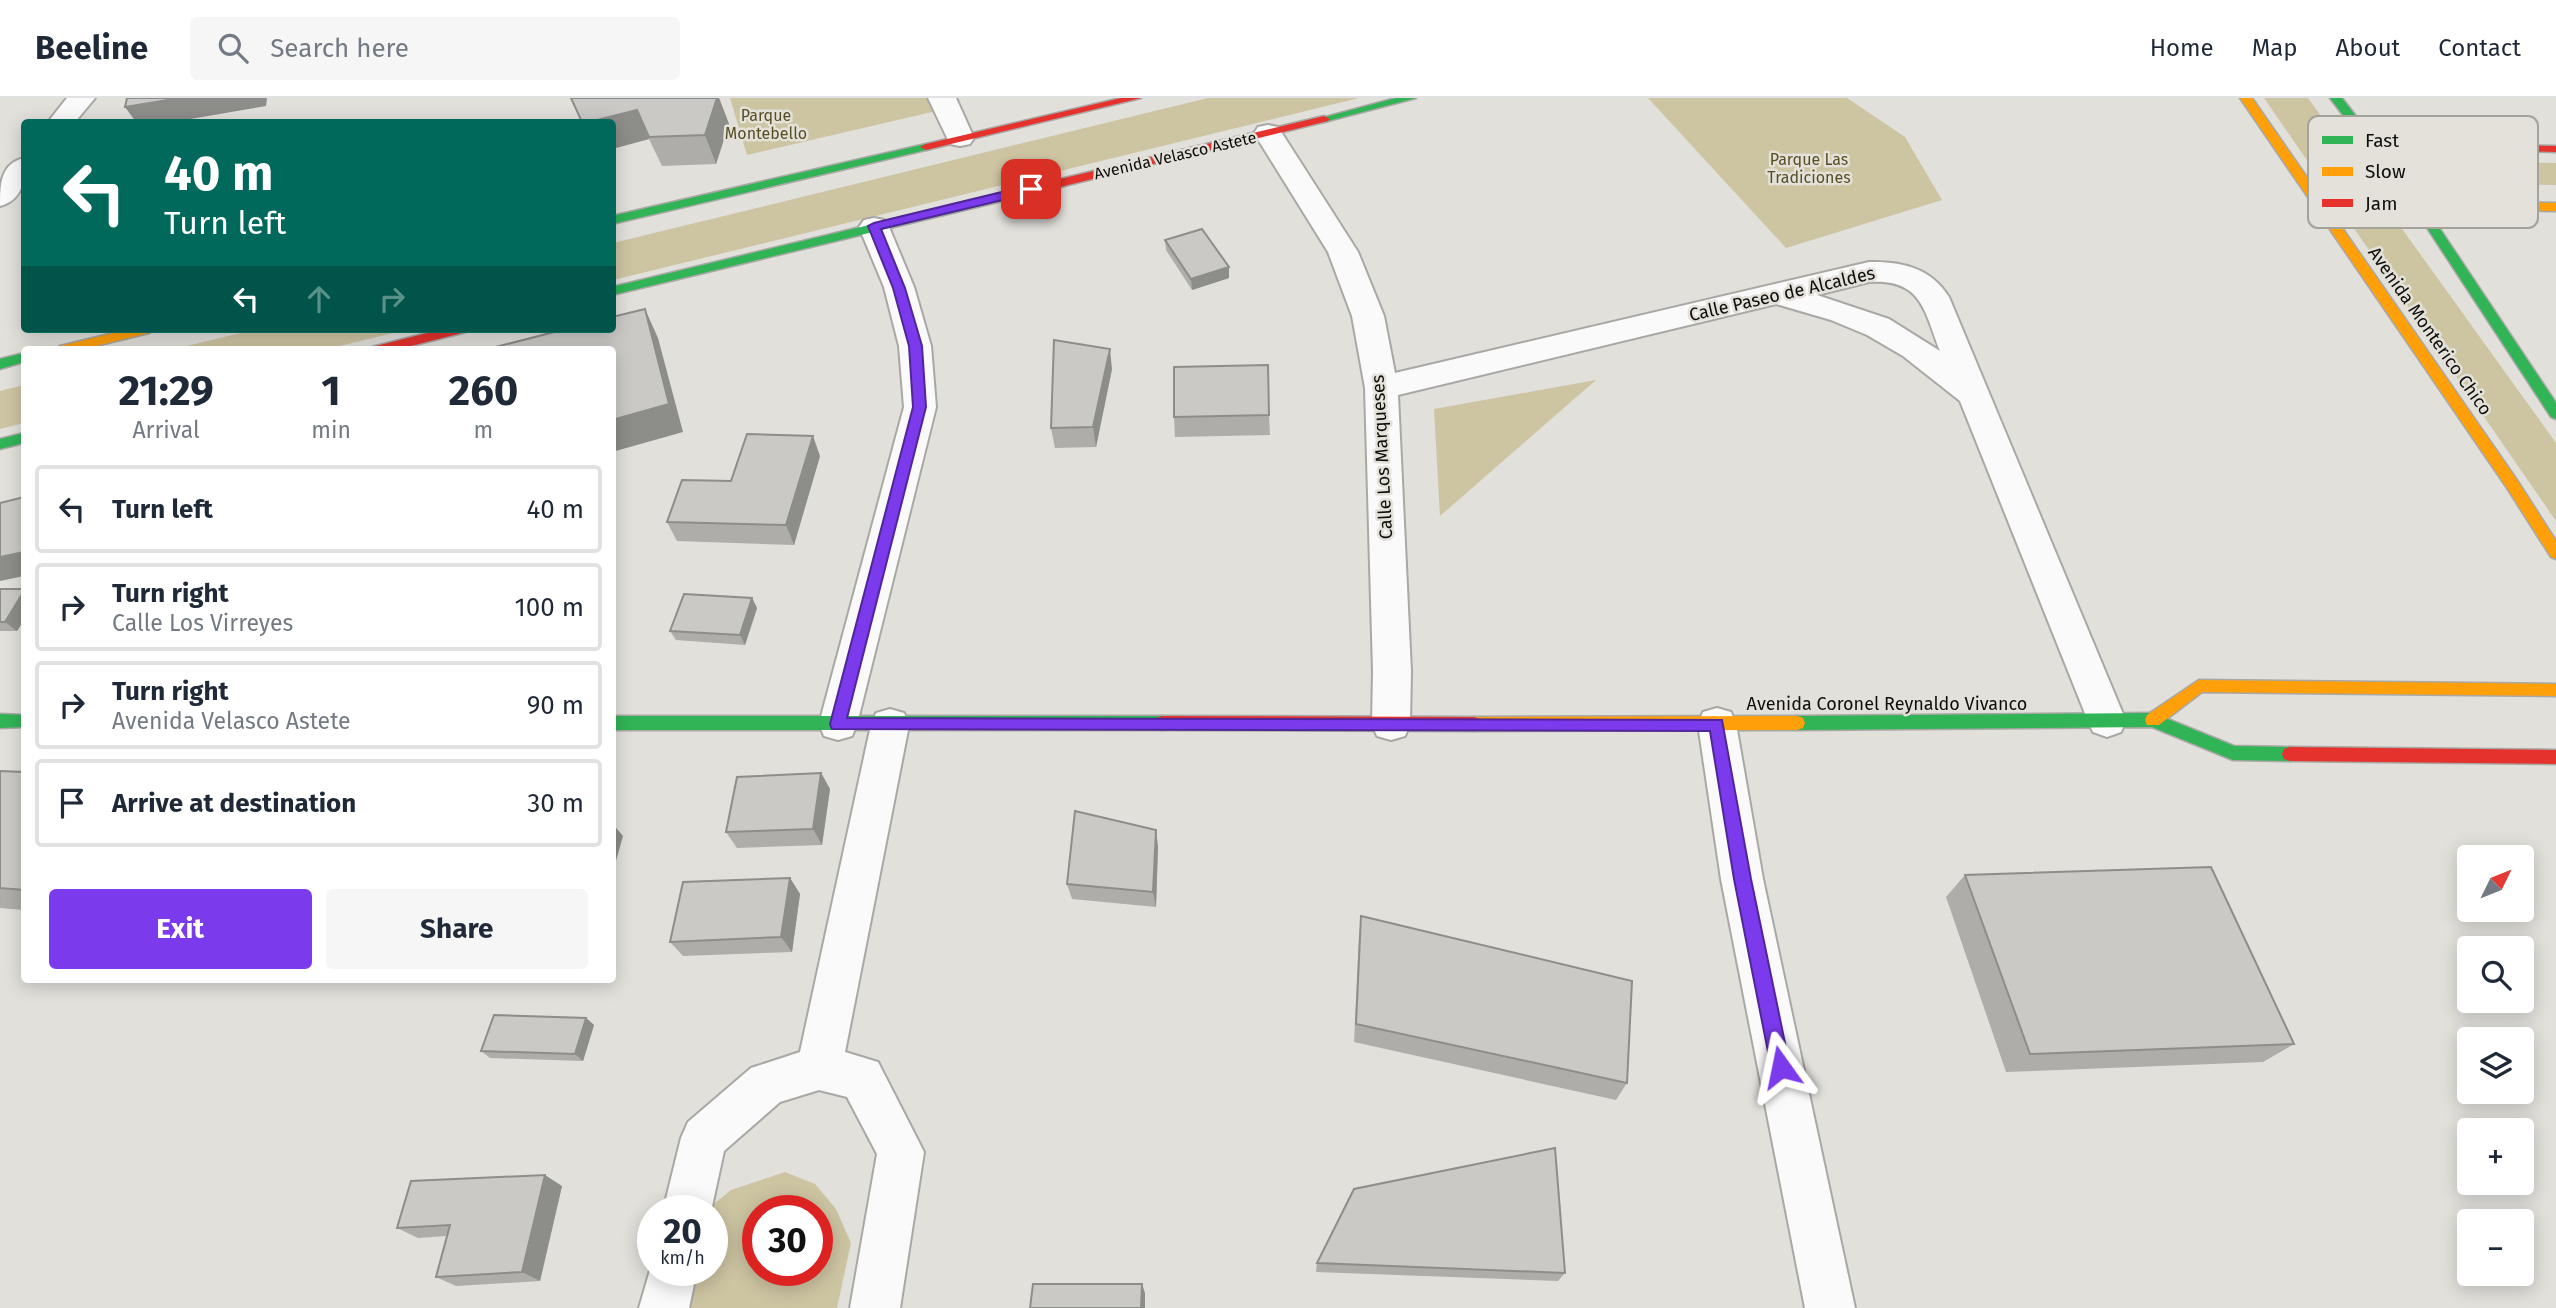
<!DOCTYPE html>
<html lang="en">
<head>
<meta charset="utf-8">
<style>
	body { margin:0; font-family:"Fira Sans",sans-serif; background:#f6f6f7; color:#1f2937; height:100vh; display:flex; flex-direction:column; font-size:26px; white-space:nowrap }
	* { box-sizing:border-box; margin:0 }
	p { font-size:23px; color:#747a83 }
	.icon { flex:none; width:38px; height:38px; fill:none; stroke:currentColor; stroke-width:2; stroke-linecap:round; stroke-linejoin:round }
	.map { position:relative; flex:1; overflow:hidden }
	.sheet { position:absolute; left:21px; top:248px; width:595px; height:637px; display:flex; flex-direction:column; background:#fff; border-radius:7px; box-shadow:0 4px 18px #0003 }
	.sheet>* { flex:none }
	.hud { position:absolute; left:21px; top:21px; width:595px; height:214px; border-radius:7px; box-shadow:0 4px 18px #0003; background:#00695c; color:#fff; overflow:hidden }
	.needle { width:46px; rotate:47deg }
	.buttons { position:absolute; left:2457px; top:747px; display:grid; gap:14px }
	.buttons a { display:grid; place-items:center; width:77px; height:77px; border-radius:7px; background:#fff; box-shadow:0 4px 18px #0003; font-size:35px }
	.speed { position:absolute; left:637px; top:1097px; display:flex; gap:14px; font-size:35px; font-weight:700; text-align:center }
	.speed>* { display:grid; place-content:center; width:91px; height:91px; border-radius:50%; background:#fff; box-shadow:0 4px 18px #0003; line-height:1 }
	.speed small { font-size:18px; font-weight:400 }
	.speed .limit { border:10px solid #d22; background:#fff; color:#111 }
	.pin { position:absolute; display:grid; place-items:center; width:60px; height:60px; color:#fff; margin:-30px; border-radius:14px; box-shadow:0 4px 10px #0006 }
	.me { position:absolute; width:77px; margin:-38px; rotate:348deg; stroke-linejoin:round; filter:drop-shadow(0 0 5px #0008) }
	.turn { display:flex; align-items:center; gap:24px; height:147px; padding:0 28px; font-size:32px }
	.turn .icon { width:91px; height:91px; stroke-width:2.5 }
	.turn b { display:block; font-size:49px; line-height:60px }
	.lanes { display:flex; align-items:center; height:66px; padding:0 28px; background:#0003; justify-content:center; gap:35px; direction:ltr }
	.lanes .off { opacity:.35 }
	.eta { display:flex; justify-content:space-evenly; align-items:center; height:119px; text-align:center }
	.eta b { font-size:42px; font-weight:700; line-height:49px }
	.cta { display:flex; gap:14px; margin-top:auto; padding:14px 28px }
	.cta a { flex:1; height:80px; border-radius:7px; background:#7c3aed; color:#fff; font-size:28px; font-weight:700; line-height:80px; text-align:center }
	.cta a+a { background:#f6f6f7; color:#1f2937 }
	ul { padding:0; list-style:none }
	li { display:flex; align-items:center; gap:21px; height:88px; margin:0 14px 10px; padding:0 14px; border:4px solid #e0e1e3; border-radius:7px }
	li div { flex:1 }
	li b { display:block; font-size:26px }
	li em { font-style:normal }
	header { display:flex; align-items:center; gap:42px; box-sizing:border-box; height:98px; padding:0 35px; background:#fff; border-bottom:2px solid #e0e1e3 }
	header strong { font-size:33px }
	nav { display:flex; gap:38px; margin-inline-start:auto; font-size:24px }
	.search { width:490px; height:63px; background:#f6f6f7; display:flex; align-items:center; gap:18px; box-sizing:border-box; padding:0 24px; border-radius:7px; color:#747a83; font-size:26px }
	.map>svg:first-child { display:block }
	.green { fill:#cdc4a2; fill-rule:evenodd }
	.lines { fill:none; stroke-linecap:round; stroke-linejoin:round }
	.street-casing { stroke:#a9a8a5; stroke-width:4 }
	.fast-casing { stroke:#a9a8a5; stroke-width:3 }
	.slow-casing { stroke:#a9a8a5; stroke-width:3 }
	.jam-casing { stroke:#a9a8a5; stroke-width:3 }
	.street { fill:#fafafa; fill-rule:evenodd }
	.fast { fill:#30b455; fill-rule:evenodd }
	.slow { fill:#ff9f0a; fill-rule:evenodd }
	.jam { fill:#e5322d; fill-rule:evenodd }
	.wall { fill:#aeada9 }
	.shaded-wall { fill:#8d8d8a }
	.building { fill:#cac9c5; stroke:#8d8d8a; stroke-width:2 }
	.route { fill:#7c3aed; stroke:#51269a; stroke-width:2 }
	.labels { text-anchor:middle; stroke-width:5; stroke-linejoin:round; paint-order:stroke }
	.far-park-label { font-size:16px; fill:#584e24; stroke:#e3e1d9 }
	.far-street-label { font-size:16px; fill:#0f0e0b; stroke:#e3e1d9 }
	.street-label { font-size:18px; fill:#0f0e0b; stroke:#e3e1d9 }
	.key { fill:#e3e1d9; stroke:#a3a29b; stroke-width:2 }
	.key-label { font-size:19px; fill:#0f0e0b }
</style>
</head>
<body>
<header>
<strong>Beeline</strong>
<div class="search"><svg class="icon" aria-label="search" viewBox="0 0 24 24"><circle cx="10" cy="10" r="6"/><path d="M15 15l6 6"/></svg>Search here</div>
<nav><a>Home</a><a>Map</a><a>About</a><a>Contact</a></nav>
</header>
<div class="map">
<svg width="2556" height="1210" viewBox="0 0 2556 1210">
	<rect width="100%" height="100%" fill="#e1e0db"/>
	<!-- green -->
	<g class="green">
		<polygon points="730,0 939,0 945,11 747,57"/>
		<polygon points="1208,0 1359,0 613,182 613,145"/>
		<polygon points="1648,0 1847,0 1905,39 1942,102 1786,150"/>
		<polygon points="2264,0 2308,0 2556,345 2556,423"/>
		<polygon points="2419,63 2556,65 2556,87 2437,85"/>
		<polygon points="257,231 410,231 323,252 170,252"/>
		<polygon points="1596,282 1440,418 1434,311"/>
		<polygon points="24,287 24,325 0,331 0,293"/>
		<path d="M785,1074l30,12 21,25 15,34 -14,65h-147l7,-37 15,-1v-59h-4l1,-3 22,-18zM758,1113h59v59h-59z"/>
	</g>
	<g class="lines">
		<!-- street casing -->
		<g class="street-casing">
			<g id="street">
				<polygon points="67,0 95,0 75,24 48,24"/>
				<polygon points="928,0 956,0 974,40 970,46 960,48 950,46"/>
				<path d="M1268,27l10,2 80,125 26,64 11,57 474,-111c33,-1 62,6 80,35l177,424 -5,11 -14,5 -14,-5 -5,-11 -128,-320 -57,-45 -36,-21 -36,-15 -55,-16 -378,91 13,276 -1,53 -5,12 -14,4 -14,-4 -5,-12 1,-53 -8,-283 -13,-72 -24,-64 -74,-119 4,-6zM1869,184c53,-3 55,28 71,69l-51,-32 -72,-24z"/>
				<path d="M24,60c2,21 -1,42 -24,48 0,-21 0,-42 24,-48z"/>
				<polygon points="874,120 884,122 889,129 914,189 931,248 936,309 857,626 852,638 838,642 824,638 819,626 904,309 899,248 884,189 859,129 864,122"/>
				<polygon points="1717,610 1731,614 1736,626 1763,781 1855,1210 1805,1210 1721,781 1698,626 1703,614"/>
				<polygon points="890,611 904,615 909,627 845,954 878,964 924,1054 900,1210 850,1210 877,1056 847,999 819,992 780,1004 724,1053 711,1113 663,1113 681,1040 688,1024 751,970 800,954 871,627 876,615"/>
				<polygon points="653,1162 653,1172 697,1172 689,1210 639,1210"/>
			</g>
		</g>
		<!-- fast casing -->
		<g class="fast-casing">
			<g id="fast">
				<polygon points="1396,0 1416,0 1324,24 1318,21"/>
				<polygon points="2330,0 2342,0 2422,104 2556,305 2556,321 2551,319 2414,110"/>
				<polygon points="926,46 930,47 930,51 612,126 612,118"/>
				<polygon points="1060,81 1064,82 1064,88 612,197 612,189"/>
				<polygon points="24,255 24,264 0,271 0,261"/>
				<polygon points="24,335 24,345 0,351 0,341"/>
				<polygon points="2153,615 2234,648 2290,649 2296,651 2298,656 2296,661 2290,663 2233,662 2152,629 1797,632 1791,630 1789,625 1791,620 1797,618"/>
				<polygon points="0,616 24,617 24,629 0,630"/>
				<polygon points="612,618 1162,618 1168,620 1170,625 1168,630 1162,632 612,632"/>
			</g>
		</g>
		<!-- slow casing -->
		<g class="slow-casing">
			<g id="slow">
				<polygon points="2240,0 2252,0 2517,382 2556,443 2556,461 2551,459 2507,390"/>
				<polygon points="2418,103 2556,105 2556,113 2414,110 2412,107"/>
				<polygon points="130,231 155,231 149,235 79,252 53,252 60,248"/>
				<polygon points="2199,582 2556,586 2556,598 2202,594 2159,627 2147,627 2145,622 2147,617"/>
				<polygon points="1797,618 1803,620 1805,625 1803,630 1797,632 1474,633 1468,631 1466,626 1468,621 1474,619"/>
			</g>
		</g>
		<!-- jam casing -->
		<g class="jam-casing">
			<g id="jam">
				<polygon points="1121,0 1141,0 926,52 920,49 926,46"/>
				<polygon points="1324,18 1330,21 1328,23 1060,89 1054,85 1060,81"/>
				<polygon points="2371,44 2556,48 2556,54 2367,49 2365,47"/>
				<polygon points="443,231 467,231 466,234 395,252 370,252 372,249"/>
				<polygon points="1162,618 1474,619 1480,621 1482,626 1480,631 1474,633 1162,632 1156,630 1154,625 1156,620"/>
				<polygon points="2290,649 2556,652 2556,666 2290,663 2284,661 2282,656 2284,651"/>
			</g>
		</g>
		<!-- street -->
		<use href="#street" class="street"/>
		<!-- fast -->
		<use href="#fast" class="fast"/>
		<!-- slow -->
		<use href="#slow" class="slow"/>
		<!-- jam -->
		<use href="#jam" class="jam"/>
	</g>
	<!-- wall -->
	<g class="wall">
		<polygon points="571,0 719,0 729,26 716,66 662,68 649,41 612,51 612,24"/>
		<polygon points="1165,142 1229,169 1229,180 1192,192 1166,152"/>
		<polygon points="1112,271 1096,349 1055,350 1051,330"/>
		<polygon points="1269,317 1270,337 1175,339 1174,319"/>
		<polygon points="820,358 794,447 677,443 667,424 731,383"/>
		<polygon points="0,491 24,491 24,522 17,533 0,533"/>
		<polygon points="752,500 757,510 745,547 676,542 670,533"/>
		<polygon points="0,673 24,674 24,812 0,810"/>
		<polygon points="821,675 830,691 822,747 737,750 726,734"/>
		<polygon points="1158,748 1156,809 1072,801 1067,786"/>
		<polygon points="1965,777 2294,946 2263,964 2006,974 1946,799"/>
		<polygon points="790,780 800,796 792,854 683,858 670,844"/>
		<polygon points="1361,818 1627,985 1616,1002 1354,944 1359,839"/>
		<polygon points="586,920 594,927 583,963 490,960 481,953"/>
		<polygon points="562,1088 540,1183 456,1188 436,1179 447,1138 418,1140 397,1130"/>
		<polygon points="1317,1165 1565,1175 1558,1183 1316,1174"/>
	</g>
	<!-- shaded-wall -->
	<g class="shaded-wall">
		<polygon points="180,0 267,0 266,8 173,24 136,24 125,9"/>
		<polygon points="717,0 719,0 729,26 716,66 705,37"/>
		<polygon points="637,12 649,41 612,51 612,24 589,24"/>
		<polygon points="1229,169 1229,180 1192,192 1191,181"/>
		<polygon points="645,211 658,240 683,334 612,354 612,322"/>
		<polygon points="1110,251 1112,271 1096,349 1093,329"/>
		<polygon points="813,338 820,358 794,447 786,427"/>
		<polygon points="24,454 24,478 0,483 0,459"/>
		<polygon points="24,493 24,522 17,533 5,524"/>
		<polygon points="752,500 757,510 745,547 740,537"/>
		<polygon points="821,675 830,691 822,747 813,731"/>
		<polygon points="612,725 623,738 612,777"/>
		<polygon points="1156,732 1158,748 1156,809 1153,794"/>
		<polygon points="790,780 800,796 792,854 781,839"/>
		<polygon points="586,920 594,927 583,963 575,956"/>
		<polygon points="545,1077 562,1088 540,1183 522,1174"/>
		<polygon points="1142,1186 1145,1195 1145,1210 1141,1210"/>
	</g>
	<!-- building -->
	<g class="building">
		<polygon points="127,0 180,0 125,9"/>
		<polygon points="571,0 717,0 705,37 649,39 637,12 589,24 582,24"/>
		<polygon points="1202,131 1229,169 1191,181 1165,142"/>
		<polygon points="645,211 669,306 612,322 612,252 484,252 566,231 612,231 612,219"/>
		<polygon points="1054,242 1110,251 1093,329 1051,330"/>
		<polygon points="1268,267 1269,317 1174,319 1174,269"/>
		<polygon points="747,336 813,338 786,427 667,424 682,382 731,383"/>
		<polygon points="24,399 24,454 0,459 0,405"/>
		<polygon points="0,491 24,491 24,493 5,524 0,524"/>
		<polygon points="684,496 752,500 740,537 670,533"/>
		<polygon points="0,673 24,674 24,792 0,790"/>
		<polygon points="821,675 813,731 726,734 737,679"/>
		<polygon points="1075,713 1156,732 1153,794 1067,786"/>
		<polygon points="2211,769 2294,946 2030,956 1965,777"/>
		<polygon points="790,780 781,839 670,844 683,784"/>
		<polygon points="1361,818 1632,883 1627,985 1356,926"/>
		<polygon points="494,917 586,920 575,956 481,953"/>
		<polygon points="1555,1050 1565,1175 1317,1165 1354,1091"/>
		<polygon points="545,1077 522,1174 436,1179 450,1127 397,1130 411,1083"/>
		<polygon points="1033,1186 1142,1186 1141,1210 1030,1210"/>
	</g>
	<!-- route -->
	<polygon class="route" points="1031,87 1036,88 1036,94 881,131 905,190 922,248 926,309 847,620 1722,622 1751,781 1790,969 1787,975 1781,978 1774,975 1771,969 1734,781 1710,633 832,631 830,626 913,309 909,248 893,190 868,128 874,125"/>
	<g class="labels">
		<!-- far-park labels -->
		<g class="far-park-label">
			<text x="766" y="23">Parque<tspan x="766" dy="18">Montebello</tspan></text>
			<text x="1809" y="67">Parque Las<tspan x="1809" dy="18">Tradiciones</tspan></text>
		</g>
		<!-- far-street labels -->
		<g class="far-street-label">
			<text transform="translate(1175 57) rotate(-13)" y="6">Avenida Velasco Astete</text>
		</g>
		<!-- street labels -->
		<g class="street-label">
			<text transform="translate(1782 196) rotate(-13)" y="6">Calle Paseo de Alcaldes</text>
			<text transform="translate(2430 233) rotate(55)" y="6">Avenida Monterico Chico</text>
			<text transform="translate(1382 359) rotate(-93)" y="6">Calle Los Marqueses</text>
			<text x="1887" y="612">Avenida Coronel Reynaldo Vivanco</text>
		</g>
	</g>
	<!-- legend -->
	<rect x="2308" y="18" width="230" height="112" rx="10" class="key"/>
	<rect x="2322" y="38" width="31" height="8" fill="#30b455"/>
	<rect x="2322" y="69" width="31" height="9" fill="#ff9f0a"/>
	<rect x="2322" y="101" width="31" height="8" fill="#e5322d"/>
	<g class="key-label">
		<text x="2365" y="49">Fast</text>
		<text x="2365" y="80">Slow</text>
		<text x="2365" y="112">Jam</text>
	</g>
</svg>
<div class="buttons">
<a><svg class="needle" viewBox="-14 -14 28 28"><path d="M0-13l5 13h-10z" fill="#e53935"/><path d="M0 13l5-13h-10z" fill="#747a83"/></svg></a>
<a><svg class="icon" aria-label="search" viewBox="0 0 24 24"><circle cx="10" cy="10" r="6"/><path d="M15 15l6 6"/></svg></a>
<a><svg class="icon" aria-label="layers" viewBox="0 0 24 24"><path d="M12 4l9 5-9 5-9-5zM3 14l9 5 9-5"/></svg></a>
<a>+</a>
<a>−</a>
</div>
<div class="speed"><div>20<small>km/h</small></div><div class="limit">30</div></div>
<div class="pin" style="left:1031px;top:91px;background:#d93025"><svg class="icon" aria-label="arrive" viewBox="0 0 24 24"><path d="M6 21V4h12l-3 4 3 4H6"/></svg></div>
<svg class="me" style="left:1781px;top:969px" viewBox="-20 -20 40 40"><path d="M0-17L14 15 0 8-14 15z" fill="#7c3aed" stroke="#fff" stroke-width="4"/></svg>
<div class="hud">
<div class="turn"><svg class="icon" aria-label="left" viewBox="0 0 24 24"><path d="M17 20v-9H6M10 6l-5 5 5 5"/></svg><div><b>40 m</b>Turn left</div></div>
<div class="lanes"><svg class="icon" aria-label="left" viewBox="0 0 24 24"><path d="M17 20v-9H6M10 6l-5 5 5 5"/></svg><svg class="icon off" aria-label="ahead" viewBox="0 0 24 24"><path d="M12 20V5M6 11l6-6 6 6"/></svg><svg class="icon off" aria-label="right" viewBox="0 0 24 24"><path d="M7 20v-9h11M14 6l5 5-5 5"/></svg></div>
</div>
<section class="sheet">
<div class="eta">
<div><b>21:29</b><p>Arrival</p></div>
<div><b>1</b><p>min</p></div>
<div><b>260</b><p>m</p></div>
</div>
<ul>
<li><svg class="icon" aria-label="left" viewBox="0 0 24 24"><path d="M17 20v-9H6M10 6l-5 5 5 5"/></svg><div><b>Turn left</b></div><em>40 m</em></li>
<li><svg class="icon" aria-label="right" viewBox="0 0 24 24"><path d="M7 20v-9h11M14 6l5 5-5 5"/></svg><div><b>Turn right</b><p>Calle Los Virreyes</p></div><em>100 m</em></li>
<li><svg class="icon" aria-label="right" viewBox="0 0 24 24"><path d="M7 20v-9h11M14 6l5 5-5 5"/></svg><div><b>Turn right</b><p>Avenida Velasco Astete</p></div><em>90 m</em></li>
<li><svg class="icon" aria-label="arrive" viewBox="0 0 24 24"><path d="M6 21V4h12l-3 4 3 4H6"/></svg><div><b>Arrive at destination</b></div><em>30 m</em></li>
</ul>
<div class="cta"><a>Exit</a><a>Share</a></div>
</section>
</div>
</body>
</html>
